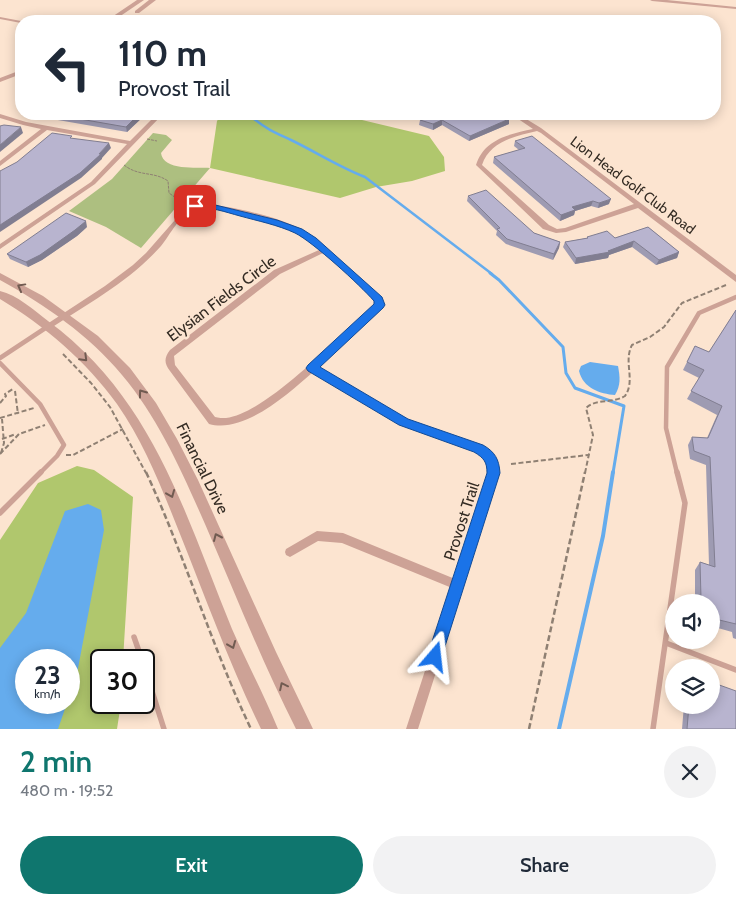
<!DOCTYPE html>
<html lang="en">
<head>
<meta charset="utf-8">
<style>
	body { margin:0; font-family:Cabin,sans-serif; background:#f2f2f3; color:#1f2937; height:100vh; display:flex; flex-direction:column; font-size:19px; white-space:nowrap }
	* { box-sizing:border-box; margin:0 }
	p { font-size:16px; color:#747a83 }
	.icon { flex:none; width:28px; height:28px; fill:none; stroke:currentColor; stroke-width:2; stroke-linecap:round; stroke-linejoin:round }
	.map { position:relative; height:729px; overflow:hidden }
	.drawer { display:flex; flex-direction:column; background:#fff; flex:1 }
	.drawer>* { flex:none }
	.guide { position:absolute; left:15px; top:15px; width:706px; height:105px; border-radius:20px; box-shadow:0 2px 12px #0003; background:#fff; color:#1f2937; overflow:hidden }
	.tools { position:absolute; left:665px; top:594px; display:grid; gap:10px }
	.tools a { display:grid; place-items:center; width:55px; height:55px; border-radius:50%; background:#fff; box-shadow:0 2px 12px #0003; font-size:25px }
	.speed { position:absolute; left:15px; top:649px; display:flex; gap:10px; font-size:25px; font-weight:700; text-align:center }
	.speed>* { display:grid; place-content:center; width:65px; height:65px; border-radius:50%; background:#fff; box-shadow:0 2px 12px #0003; line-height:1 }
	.speed small { font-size:12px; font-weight:400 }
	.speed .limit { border:2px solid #111; border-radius:8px; background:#fff; color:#111 }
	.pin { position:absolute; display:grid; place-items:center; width:42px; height:42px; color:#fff; margin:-21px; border-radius:10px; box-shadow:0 2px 8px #0006 }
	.me { position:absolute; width:55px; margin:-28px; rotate:17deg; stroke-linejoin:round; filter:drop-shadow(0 0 4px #0008) }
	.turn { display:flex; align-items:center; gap:18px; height:105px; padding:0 20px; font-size:22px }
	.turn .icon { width:65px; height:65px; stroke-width:2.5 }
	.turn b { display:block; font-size:35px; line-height:42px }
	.round { display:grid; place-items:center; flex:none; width:52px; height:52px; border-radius:26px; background:#f2f2f3 }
	.overview { display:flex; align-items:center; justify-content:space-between; height:85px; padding:0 20px }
	h1 { font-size:30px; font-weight:600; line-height:38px; color:#0f766e }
	.cta { display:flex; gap:10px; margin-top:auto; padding:10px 20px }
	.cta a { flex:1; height:58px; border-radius:30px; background:#0f766e; color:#fff; font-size:20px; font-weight:600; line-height:58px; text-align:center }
	.cta a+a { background:#f2f2f3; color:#1f2937 }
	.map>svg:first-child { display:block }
	.green { fill:#adbf80 }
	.forest { fill:#b0c76d; fill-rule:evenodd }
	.water { fill:#65aced }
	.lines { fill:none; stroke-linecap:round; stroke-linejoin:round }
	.stream-far3 { stroke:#65aced; stroke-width:2 }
	.stream-far2 { stroke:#65aced; stroke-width:2.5 }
	.stream-far1 { stroke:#65aced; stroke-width:3 }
	.stream { stroke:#65aced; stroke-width:4 }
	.path-far2 { stroke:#8f8073; stroke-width:1; stroke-dasharray:3 1; stroke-linecap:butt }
	.path-far1 { stroke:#8f8073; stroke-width:2; stroke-dasharray:5 2.5; stroke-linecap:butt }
	.path { stroke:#8f8073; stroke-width:2.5; stroke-dasharray:6 3; stroke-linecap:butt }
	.service-far1 { stroke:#cda296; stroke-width:4.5 }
	.service { stroke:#cda296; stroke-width:5.5 }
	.minor { fill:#cda296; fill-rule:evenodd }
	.tertiary { fill:#cda296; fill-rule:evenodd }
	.wall { fill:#9e9bb2 }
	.shaded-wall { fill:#817e91 }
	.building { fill:#b8b4cf; stroke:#817e91 }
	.oneway { stroke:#715b51 }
	.route { fill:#1a73e8; stroke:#114b97 }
	.labels { text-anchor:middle; stroke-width:5; stroke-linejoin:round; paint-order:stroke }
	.far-street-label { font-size:14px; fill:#332b23; stroke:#fce4d0 }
	.street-label { font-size:16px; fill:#332b23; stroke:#fce4d0 }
</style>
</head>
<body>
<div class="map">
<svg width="736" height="729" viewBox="0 0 736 729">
	<rect width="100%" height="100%" fill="#fce4d0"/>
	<!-- green -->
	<path class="green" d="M153,133l13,2 6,5 -11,13c2,18 36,14 49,15l-69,80 -35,-21 -37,-16 43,-32z"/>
	<!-- forest -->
	<g class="forest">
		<polygon points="222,114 337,114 429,136 444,157 445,171 412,181 376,187 340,198 210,168 217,121"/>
		<path d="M77,466l17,4 39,27 -10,163h-22v42l20,1 -4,26h-117v-189l38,-57zM26,660h43v42h-43z"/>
	</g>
	<!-- water -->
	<g class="water">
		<path d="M590,362l28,4c2,11 3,19 -3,29 -15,-1 -32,-7 -36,-24l2,-5z"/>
		<polygon points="88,504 101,510 104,530 76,679 69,699 69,660 26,660 26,702 67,703 58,729 0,729 0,648 26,613 65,511"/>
	</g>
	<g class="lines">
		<!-- stream-far3 -->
		<polyline class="stream-far3" points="248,114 256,120"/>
		<!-- stream-far2 -->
		<path class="stream-far2" d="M254,119c14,11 22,14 37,21 25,12 48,27 74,37l127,97"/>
		<!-- stream-far1 -->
		<polyline class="stream-far1" points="490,273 499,280 563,347 566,373 575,388 624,406 613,473"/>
		<!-- stream -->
		<polyline class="stream" points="559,729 603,536 613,472"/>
		<!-- path-far2 -->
		<g class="path-far2">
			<polyline points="147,139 157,141"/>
			<path d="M124,165c15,12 30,6 44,16l1,12 14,10"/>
		</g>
		<!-- path-far1 -->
		<g class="path-far1">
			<polyline points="63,354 91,383 110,407 146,473"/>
			<polyline points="15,391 18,414"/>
			<polyline points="0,403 6,396 5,394 13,389"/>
			<polyline points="0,418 34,408"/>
			<polyline points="2,439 16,434"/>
			<polyline points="1,453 4,443 2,419"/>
			<polyline points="0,454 19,434 45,425"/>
			<polyline points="66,455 73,455 123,429"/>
			<polyline points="511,464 588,455"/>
			<path d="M585,473l8,-38 -7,-27c11,-10 26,-4 39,-12 11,-16 -2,-34 7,-51l18,-8 14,-10 18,-24 44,-18"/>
		</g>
		<!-- path -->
		<g class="path">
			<path d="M146,472c39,84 65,173 105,257"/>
			<polyline points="529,729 585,472"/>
		</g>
		<!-- service-far1 -->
		<g class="service-far1">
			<polyline points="0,358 47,327"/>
			<polyline points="0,363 40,404 64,445 57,456 40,473"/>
			<polyline points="677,473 666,428 667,367 699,313 736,297"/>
		</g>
		<!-- service -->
		<g class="service">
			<polyline points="0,513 41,472"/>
			<polyline points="134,637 142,660"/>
			<polyline points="666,643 736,670"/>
			<polyline points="144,666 164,729"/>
			<polyline points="653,729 685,503 677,472"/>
		</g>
		<!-- minor -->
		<g class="minor">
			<polygon points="650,0 667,0 736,7 736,9 652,1"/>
			<polygon points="0,17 21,21 23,21 21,21 21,23 0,19"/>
			<polygon points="0,114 26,122 130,141 157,114 163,114 95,184 0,249 0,244 91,182 127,144 47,130 0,166 0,161 41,129 23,125 0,118"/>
			<polygon points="397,114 405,114 402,116"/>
			<path d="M511,114h7l23,14 195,147v7l-98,-74 -72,24 -10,1 -13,-4 -67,-64c8,-26 34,-31 57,-36zM537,131l4,2 93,71 -69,24 -8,1 -8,-4 -67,-60c8,-24 34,-29 55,-34z"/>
			<path d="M203,204c28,2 79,13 103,28 16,10 30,25 44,37 13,11 26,21 34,36l-5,7 -61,56 89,51 75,27c11,7 16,15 17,27l-81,256h-12l46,-141 -110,-45 -24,-2 -28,16 -4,-2 -1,-3 1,-3 31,-18 26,2 112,46 34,-106 -2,-12 -11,-9 -75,-27 -88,-53c-25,22 -69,62 -104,52l-39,-53c-6,-8 -6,-13 0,-21l104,-80 45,-20c-7,-6 -14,-12 -22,-16 -18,-10 -84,-32 -103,-24 -15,5 -23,24 -33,36 -31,35 -72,57 -110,82h-6l-1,-2 61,-40 28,-21 13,-12 36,-41 10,-6zM323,253l49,43 4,9c-12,14 -27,24 -40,36 -25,22 -77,73 -110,77 -3,0 -8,0 -11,-1l-40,-52 -1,-9 106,-82z"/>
		</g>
		<!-- tertiary -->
		<g class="tertiary">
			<polygon points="137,0 144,0 113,21 106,21"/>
			<polygon points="149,0 156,0 139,13 135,13 135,11"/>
			<polygon points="21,70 21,74 0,82 0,78"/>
			<path d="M0,273l43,23 55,40 32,32 26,35 21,36 21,41 78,172 37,77h-17c-34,-67 -61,-136 -91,-205 -23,-52 -46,-105 -83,-149 -33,-40 -77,-70 -122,-95z"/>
			<path d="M0,291c17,4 34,19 48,30 105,77 137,193 184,308 15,34 32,66 46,100h-17c-31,-64 -55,-130 -81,-195 -18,-45 -35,-90 -63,-130 -31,-43 -72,-78 -117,-105z"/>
		</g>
	</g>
	<!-- wall -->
	<g class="wall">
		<polygon points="29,114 146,114 127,132 29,115"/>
		<polygon points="424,114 464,114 475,119 509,124 469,141 442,125 433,130 419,125 420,120 424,116"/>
		<polygon points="515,141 609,204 598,208 591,206 575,211 574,215 560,221 493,163 494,157 519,150 514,146"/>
		<polygon points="468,196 534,233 560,242 559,248 553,260 506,244 496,235 497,231 467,201"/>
		<polygon points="87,227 77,236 42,260 28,267 10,259 7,254"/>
		<polygon points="648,227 679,252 677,258 656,265 632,247 609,255 608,258 575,264 563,247 565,242 587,238 587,237 615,238"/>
		<polygon points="736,310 736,639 733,638 732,632 711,626 711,602 690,602 695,596 695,597 695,570 700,562 709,565 706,465 690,459 688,445 692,437 707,438 717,415 687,399 699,378 683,370 695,346 709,352"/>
		<polygon points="684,705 711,705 736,729 682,729"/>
	</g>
	<!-- shaded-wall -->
	<g class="shaded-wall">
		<polygon points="139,114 146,114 127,132 126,127"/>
		<polygon points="509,119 509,124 469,141 470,136"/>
		<polygon points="442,120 442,125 433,130 433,124"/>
		<polygon points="21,127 23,133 0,152 0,145"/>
		<polygon points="109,143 111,148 102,158 102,159 81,178 0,232 0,225 99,154"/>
		<polygon points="611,199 609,204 598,208 599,203"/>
		<polygon points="593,201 591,206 575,211 574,215 560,221 561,215 572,207"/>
		<polygon points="86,221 87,227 77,236 42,260 28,267 26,262"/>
		<polygon points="634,241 632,247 609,255 608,258 575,264 576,258"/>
		<polygon points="560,242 559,248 553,260 554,254"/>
		<polygon points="679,252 677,258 656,265 659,260"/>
	</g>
	<!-- building -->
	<g class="building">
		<polygon points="51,114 139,114 126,127"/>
		<polygon points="426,114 464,114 475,119 487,114 498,114 509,119 470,136 442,120 433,124 420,120 427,114"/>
		<polygon points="4,125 21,127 0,145 0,126"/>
		<polygon points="52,133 72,136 70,138 109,143 99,154 101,154 80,173 0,225 0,171 17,162"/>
		<polygon points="532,136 611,199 599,203 593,201 572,207 575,210 561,215 494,157 525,148 515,141"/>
		<polygon points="486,190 534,233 560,242 554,254 507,239 497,229 500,228 468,196"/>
		<polygon points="66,213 86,221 75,230 40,255 26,262 7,254"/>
		<polygon points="648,227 679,252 659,260 634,241 608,251 610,252 576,258 565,242 588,238 587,237 607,231 615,238"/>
		<polygon points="736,310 736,624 711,618 711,602 695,602 695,596 701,598 700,562 715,567 710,457 694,451 692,437 708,438 722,406 691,391 704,370 687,362 695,346 709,352"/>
		<polygon points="711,682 736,691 736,729 687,729 689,705 711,705"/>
	</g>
	<!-- one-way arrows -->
	<defs><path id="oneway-chevron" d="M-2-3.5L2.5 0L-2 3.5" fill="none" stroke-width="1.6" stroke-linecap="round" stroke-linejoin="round" transform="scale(1.25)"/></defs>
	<g class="oneway">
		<use href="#oneway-chevron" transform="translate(21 287) rotate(-151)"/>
		<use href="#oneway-chevron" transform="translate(84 358) rotate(45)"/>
		<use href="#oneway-chevron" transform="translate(142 393) rotate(-126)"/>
		<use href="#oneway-chevron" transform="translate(171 494) rotate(68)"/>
		<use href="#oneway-chevron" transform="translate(217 537) rotate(-114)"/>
		<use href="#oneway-chevron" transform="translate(232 645) rotate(68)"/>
		<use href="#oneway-chevron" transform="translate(283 686) rotate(-116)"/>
	</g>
	<!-- route -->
	<path class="route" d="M203,202l74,18 25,9 14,9 66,59 3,8 -2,3 -63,59 88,52 75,26c12,7 16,14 17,28l-60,189 -5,3 -6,-3 -2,-5 60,-184c0,-11 -3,-15 -13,-21l-75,-27 -91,-54 -2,-3 2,-3 66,-61v-3c-14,-16 -61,-59 -79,-68 -17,-8 -37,-12 -55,-17 -15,-4 -30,-10 -45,-7l-5,-3z"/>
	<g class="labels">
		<!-- far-street labels -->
		<g class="far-street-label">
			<text transform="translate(633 185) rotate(37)" y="5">Lion Head Golf Club Road</text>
		</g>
		<!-- street labels -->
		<g class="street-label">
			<text transform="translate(221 298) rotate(-37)" y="6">Elysian Fields Circle</text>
			<text transform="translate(203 468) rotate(64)" y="6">Financial Drive</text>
			<text transform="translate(461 521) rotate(-72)" y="6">Provost Trail</text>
		</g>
	</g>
</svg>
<div class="tools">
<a><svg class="icon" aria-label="sound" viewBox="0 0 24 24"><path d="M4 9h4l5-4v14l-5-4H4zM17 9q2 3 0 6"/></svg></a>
<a><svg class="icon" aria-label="layers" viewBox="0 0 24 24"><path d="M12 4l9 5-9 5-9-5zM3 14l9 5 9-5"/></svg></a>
</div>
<div class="speed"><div>23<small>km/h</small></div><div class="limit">30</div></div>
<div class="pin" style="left:195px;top:206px;background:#d93025"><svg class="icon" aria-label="arrive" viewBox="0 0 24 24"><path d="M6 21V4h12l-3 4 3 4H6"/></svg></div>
<svg class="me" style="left:435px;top:657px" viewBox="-20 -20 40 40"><path d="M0-17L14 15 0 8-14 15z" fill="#1a73e8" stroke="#fff" stroke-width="4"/></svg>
<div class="guide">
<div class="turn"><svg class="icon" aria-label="left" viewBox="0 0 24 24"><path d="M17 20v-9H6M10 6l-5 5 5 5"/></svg><div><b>110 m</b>Provost Trail</div></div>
</div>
</div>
<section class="drawer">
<div class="overview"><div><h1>2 min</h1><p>480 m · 19:52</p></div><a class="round"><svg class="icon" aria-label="close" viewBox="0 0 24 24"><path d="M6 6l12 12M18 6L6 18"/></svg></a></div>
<div class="cta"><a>Exit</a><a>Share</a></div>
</section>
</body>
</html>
